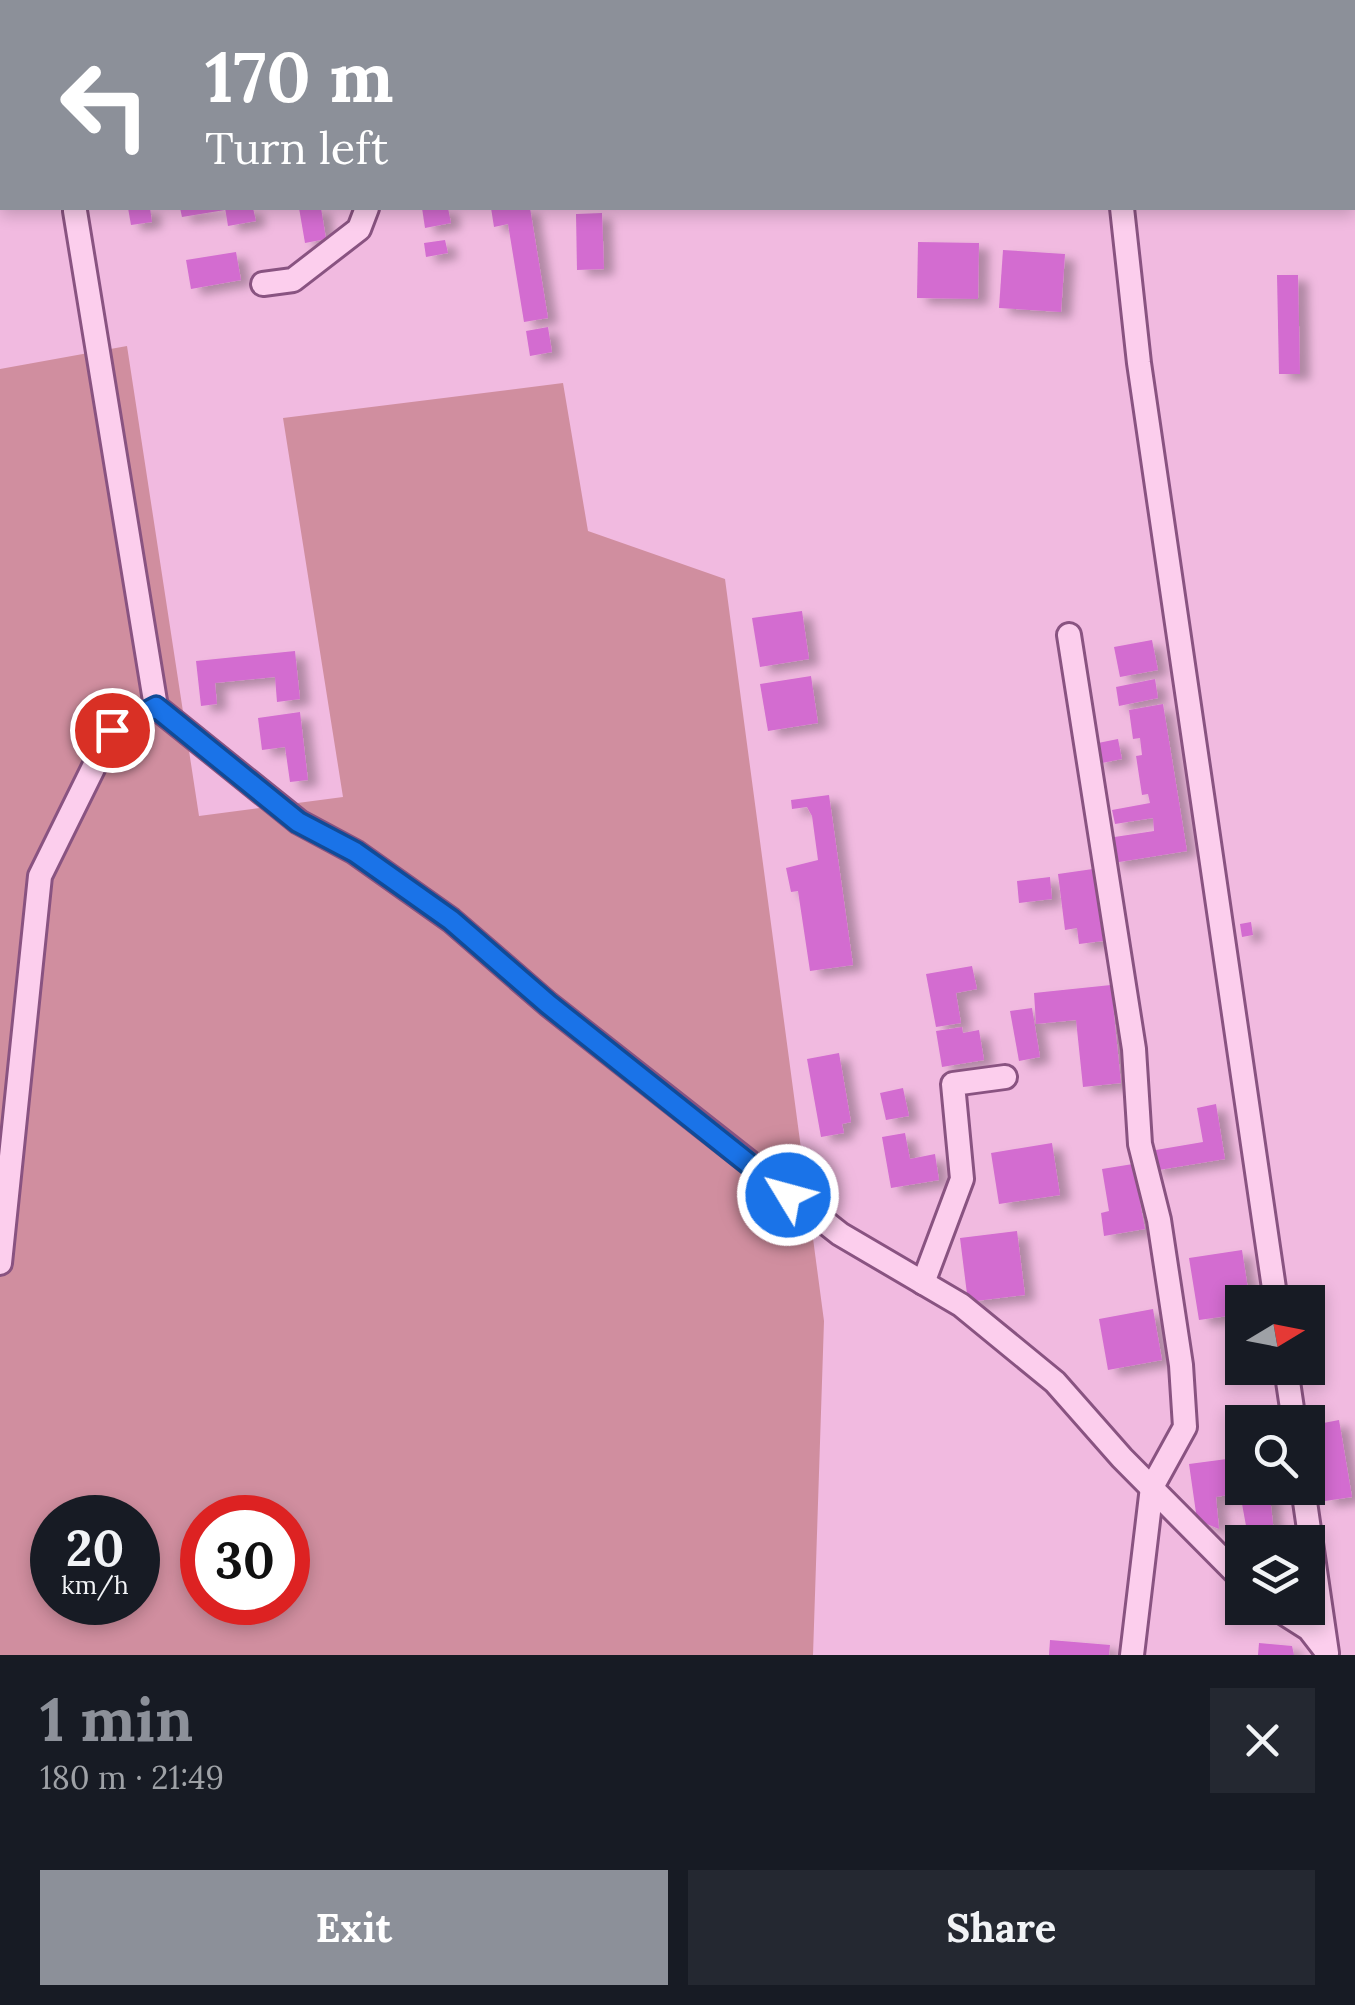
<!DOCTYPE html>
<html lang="en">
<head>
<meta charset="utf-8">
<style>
	body { margin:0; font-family:Lora,serif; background:#242831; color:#f1f3f6; height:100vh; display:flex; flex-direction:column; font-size:38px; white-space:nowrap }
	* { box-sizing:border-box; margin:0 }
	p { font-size:32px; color:#9ea1a6 }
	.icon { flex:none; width:55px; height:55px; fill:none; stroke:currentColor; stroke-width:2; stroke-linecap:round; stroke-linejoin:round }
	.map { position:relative; height:1655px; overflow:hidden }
	.sheet { display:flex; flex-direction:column; background:#171b24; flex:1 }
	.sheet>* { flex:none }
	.banner { position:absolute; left:0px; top:0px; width:1355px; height:210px; box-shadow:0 5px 15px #0003; background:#8c9099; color:#fff; overflow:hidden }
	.needle { width:65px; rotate:80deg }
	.buttons { position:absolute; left:1225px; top:1285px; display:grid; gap:20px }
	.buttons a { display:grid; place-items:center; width:100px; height:100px; border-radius:0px; background:#171b24; box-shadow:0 5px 15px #0003; font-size:50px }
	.speed { position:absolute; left:30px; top:1495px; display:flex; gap:20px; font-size:50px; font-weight:700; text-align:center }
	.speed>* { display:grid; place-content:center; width:130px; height:130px; border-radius:50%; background:#171b24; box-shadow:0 5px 15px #0003; line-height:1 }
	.speed small { font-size:25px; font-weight:400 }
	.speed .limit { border:15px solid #d22; background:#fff; color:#111 }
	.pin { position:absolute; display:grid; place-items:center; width:85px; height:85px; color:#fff; margin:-42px; border:5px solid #fff; border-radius:50%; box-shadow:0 2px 10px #0007 }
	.me { position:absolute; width:110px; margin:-55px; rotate:307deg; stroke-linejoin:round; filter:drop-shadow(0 0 8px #0008) }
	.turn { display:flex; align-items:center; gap:35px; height:210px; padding:0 40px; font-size:45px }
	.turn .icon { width:130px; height:130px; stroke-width:2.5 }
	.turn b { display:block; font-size:70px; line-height:85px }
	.round { display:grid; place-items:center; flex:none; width:105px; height:105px; border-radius:0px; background:#242831 }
	.summary { display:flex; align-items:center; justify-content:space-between; height:170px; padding:0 40px }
	h1 { font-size:60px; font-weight:700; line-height:75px; color:#8c9099 }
	.action { display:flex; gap:20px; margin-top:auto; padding:20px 40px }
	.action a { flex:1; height:115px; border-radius:0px; background:#8c9099; color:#fff; font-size:40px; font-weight:700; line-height:115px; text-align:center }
	.action a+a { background:#242831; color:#f1f3f6 }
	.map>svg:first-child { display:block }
	.green { fill:#d08e9f; fill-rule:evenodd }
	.building { fill:#d36cd0; filter:url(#shadow) }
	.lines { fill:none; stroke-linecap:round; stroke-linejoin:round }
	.street-casing { stroke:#895381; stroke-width:28 }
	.secondary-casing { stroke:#6b3765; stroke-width:38 }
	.street { stroke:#fcceed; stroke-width:22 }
	.secondary { stroke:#fcceed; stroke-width:32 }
	.route-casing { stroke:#114b97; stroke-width:25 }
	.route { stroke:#1a73e8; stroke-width:18 }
</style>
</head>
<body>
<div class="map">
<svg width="1355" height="1655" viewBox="0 0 1355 1655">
	<defs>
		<filter id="shadow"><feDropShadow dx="10" dy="6" stdDeviation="5" flood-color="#0004"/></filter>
	</defs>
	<rect width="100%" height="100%" fill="#f1bae0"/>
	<!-- green -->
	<g class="green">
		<rect x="145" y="0" width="186" height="2"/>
		<path d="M127,346l72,470 144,-19 -60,-379 280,-35 25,148 137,48 99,742 -11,334h-813v-1286zM52,1518h86v84h-86zM202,1518h86v84h-86z"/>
	</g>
	<!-- building -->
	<g class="building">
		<polygon points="128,208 150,208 152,222 131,225"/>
		<polygon points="180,208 225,208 225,210 182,217"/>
		<polygon points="225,208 253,208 256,221 228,226"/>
		<polygon points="299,208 321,208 326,239 305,243"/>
		<polygon points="422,208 448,208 451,223 425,228"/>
		<polygon points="491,208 530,208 548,318 524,322 508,224 494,227"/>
		<polygon points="602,213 604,269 577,270 576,214"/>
		<polygon points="445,240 448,253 426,257 424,243"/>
		<polygon points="918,242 979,243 978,299 917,298"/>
		<polygon points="1003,250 1065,254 1061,312 999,308"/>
		<polygon points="236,252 241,280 191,289 186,260"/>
		<polygon points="1277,275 1298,275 1300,374 1279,374"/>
		<polygon points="548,327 552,352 530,356 526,331"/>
		<polygon points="802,611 809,659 760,667 752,618"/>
		<polygon points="1152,640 1158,670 1120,677 1114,647"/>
		<polygon points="295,651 300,699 277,702 275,677 215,683 217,704 201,706 196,661"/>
		<polygon points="811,676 818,723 768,731 760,684"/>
		<polygon points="1155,679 1158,698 1119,706 1116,687"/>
		<polygon points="1163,704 1187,851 1113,863 1108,838 1154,831 1153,818 1115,824 1112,810 1150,803 1148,794 1142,795 1136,756 1142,755 1140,738 1133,739 1129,710"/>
		<polygon points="300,712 308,780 290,782 285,747 262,750 258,718"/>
		<polygon points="1118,739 1122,759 1097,764 1093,744"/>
		<polygon points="829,795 853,965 810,971 798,891 791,892 786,868 818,860 812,816 807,807 792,809 791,800"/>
		<polygon points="1093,869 1103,941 1079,944 1077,928 1065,930 1058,874"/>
		<polygon points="1050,877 1052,899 1019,903 1017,881"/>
		<polygon points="1251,922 1253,935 1242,937 1240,924"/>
		<polygon points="972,966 977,989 956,993 961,1023 936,1027 926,974"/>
		<polygon points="1111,985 1121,1083 1083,1087 1076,1020 1036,1024 1034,993"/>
		<polygon points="1032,1008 1040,1057 1019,1061 1010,1011"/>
		<polygon points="962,1027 963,1033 979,1030 984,1060 942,1067 936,1031"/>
		<polygon points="839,1053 851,1122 842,1124 844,1133 821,1137 807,1059"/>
		<polygon points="903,1088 909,1116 886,1120 880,1093"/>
		<polygon points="1216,1104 1225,1159 1153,1171 1150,1151 1203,1142 1197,1108"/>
		<polygon points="905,1133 910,1159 935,1154 939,1180 891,1188 882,1137"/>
		<polygon points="1052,1143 1060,1195 999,1204 991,1153"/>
		<polygon points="1133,1164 1145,1229 1104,1236 1101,1213 1109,1211 1102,1169"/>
		<polygon points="1017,1231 1025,1295 968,1302 960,1238"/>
		<polygon points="1242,1250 1250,1302 1242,1302 1242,1314 1199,1320 1189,1258"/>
		<polygon points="1153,1309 1162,1360 1108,1370 1099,1319"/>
		<polygon points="1339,1420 1352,1497 1325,1501 1313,1425"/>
		<polygon points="1242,1457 1242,1488 1269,1488 1275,1542 1249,1542 1240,1493 1216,1497 1219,1529 1197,1520 1189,1464"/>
		<polygon points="1050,1640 1110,1645 1109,1655 1049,1655"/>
		<polygon points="1259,1643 1292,1646 1294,1655 1258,1655"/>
	</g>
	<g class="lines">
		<!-- street casing -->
		<g class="street-casing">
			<g id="street">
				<polyline points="343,0 344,2"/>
				<polyline points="1100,0 1100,2"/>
				<polyline points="1122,208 1139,363 1276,1302"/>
				<polyline points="263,284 293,280 359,229 367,208"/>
				<polyline points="1069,635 1134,1049 1140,1144 1159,1220 1181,1365 1185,1427 1152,1487 1132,1655"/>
				<polyline points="156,707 299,822 355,852 451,920 548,1004 840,1234 961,1305 1055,1382 1122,1458 1242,1579"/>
				<polyline points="0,1263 40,876 112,730 156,707 75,211"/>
				<polyline points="923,1283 962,1179 953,1084 1005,1077"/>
				<polyline points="1286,1368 1294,1422"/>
				<polyline points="1303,1488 1327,1653"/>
				<polyline points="1276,1608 1309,1629 1326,1651"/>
			</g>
		</g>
		<!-- secondary casing -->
		<g class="secondary-casing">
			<g id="secondary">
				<polyline points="1223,0 1233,2"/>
				<polyline points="1352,31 1355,32"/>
			</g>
		</g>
		<!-- street -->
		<use href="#street" class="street"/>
		<!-- secondary -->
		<use href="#secondary" class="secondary"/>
	</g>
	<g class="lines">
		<!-- route casing -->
		<g class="route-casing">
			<polyline id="route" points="112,730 156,707 298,822 355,852 451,920 548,1004 788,1195"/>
		</g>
		<!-- route -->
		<use href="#route" class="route"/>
	</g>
</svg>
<div class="buttons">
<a><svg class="needle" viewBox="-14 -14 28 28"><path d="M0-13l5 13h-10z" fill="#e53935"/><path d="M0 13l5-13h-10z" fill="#9ea1a6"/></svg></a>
<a><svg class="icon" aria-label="search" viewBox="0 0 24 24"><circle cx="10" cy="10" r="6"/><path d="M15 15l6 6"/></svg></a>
<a><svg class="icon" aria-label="layers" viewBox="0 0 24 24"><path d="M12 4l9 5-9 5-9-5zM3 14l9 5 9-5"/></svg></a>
</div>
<div class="speed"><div>20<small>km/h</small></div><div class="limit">30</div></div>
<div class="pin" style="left:112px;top:730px;background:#d93025"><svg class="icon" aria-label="arrive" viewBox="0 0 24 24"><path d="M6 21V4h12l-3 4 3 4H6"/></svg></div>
<svg class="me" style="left:788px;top:1195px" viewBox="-20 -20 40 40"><circle r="17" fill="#1a73e8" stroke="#fff" stroke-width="3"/><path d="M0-11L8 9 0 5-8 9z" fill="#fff"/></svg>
<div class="banner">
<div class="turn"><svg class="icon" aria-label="left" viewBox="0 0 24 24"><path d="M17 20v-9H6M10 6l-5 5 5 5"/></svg><div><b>170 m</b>Turn left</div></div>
</div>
</div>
<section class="sheet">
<div class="summary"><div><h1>1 min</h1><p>180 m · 21:49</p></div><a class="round"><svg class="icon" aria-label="close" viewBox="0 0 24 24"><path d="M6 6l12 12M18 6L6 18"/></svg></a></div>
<div class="action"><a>Exit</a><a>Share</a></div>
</section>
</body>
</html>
